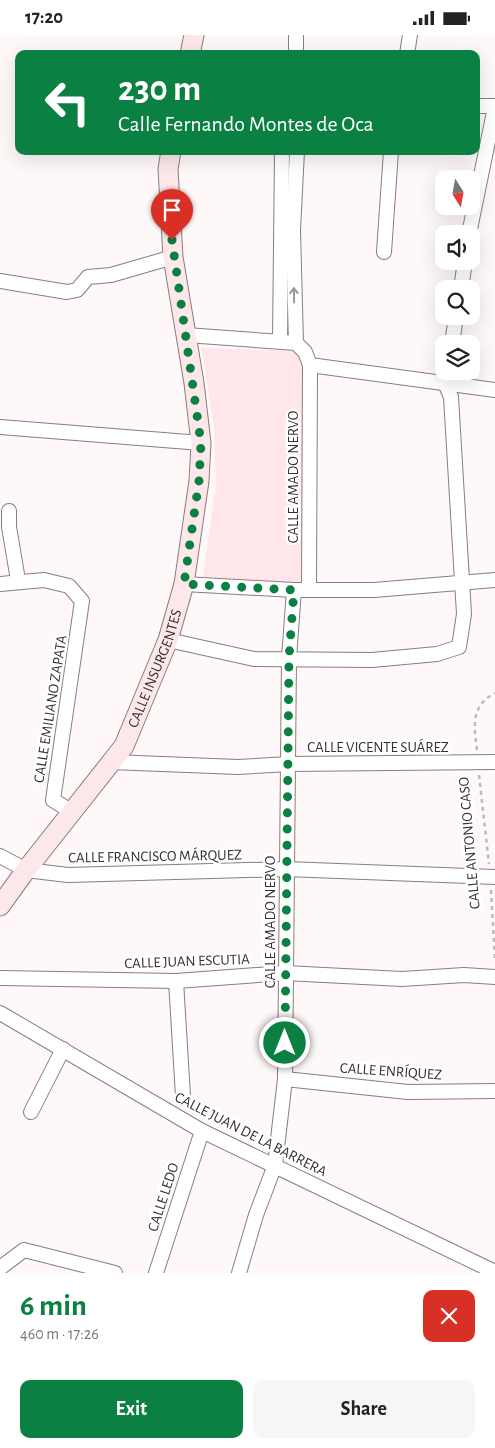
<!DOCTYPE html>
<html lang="en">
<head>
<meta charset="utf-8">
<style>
	body { margin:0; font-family:"Alegreya Sans",sans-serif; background:#f6f6f6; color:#222; height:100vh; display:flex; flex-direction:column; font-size:19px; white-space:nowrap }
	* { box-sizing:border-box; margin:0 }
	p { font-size:16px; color:#767676 }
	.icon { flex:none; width:28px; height:28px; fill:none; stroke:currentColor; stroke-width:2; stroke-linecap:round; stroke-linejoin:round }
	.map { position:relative; height:1238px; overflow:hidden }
	.side { display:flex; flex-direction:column; background:#fff; flex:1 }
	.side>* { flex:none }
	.guide { position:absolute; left:15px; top:15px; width:465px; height:105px; border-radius:10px; box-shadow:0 5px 20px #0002; background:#0b8043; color:#fff; overflow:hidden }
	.needle { width:32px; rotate:169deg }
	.fabs { position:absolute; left:435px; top:135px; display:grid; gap:10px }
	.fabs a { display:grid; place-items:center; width:45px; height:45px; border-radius:10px; background:#fff; box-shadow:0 5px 20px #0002; font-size:25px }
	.pin { position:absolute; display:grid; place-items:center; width:42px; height:42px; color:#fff; margin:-51px -21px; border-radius:50% 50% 50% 0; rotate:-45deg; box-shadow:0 0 5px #0007 }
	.pin .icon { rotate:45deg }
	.me { position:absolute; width:55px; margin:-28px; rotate:0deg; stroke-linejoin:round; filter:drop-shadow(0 0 4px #0008) }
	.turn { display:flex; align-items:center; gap:18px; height:105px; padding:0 20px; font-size:22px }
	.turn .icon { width:65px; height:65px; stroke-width:2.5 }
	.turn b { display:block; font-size:35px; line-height:42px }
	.round { display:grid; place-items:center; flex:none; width:52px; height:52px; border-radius:10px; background:#f6f6f6 }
	.head { display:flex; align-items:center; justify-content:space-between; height:85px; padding:0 20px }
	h1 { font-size:30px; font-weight:700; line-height:38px; color:#0b8043 }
	.cta { display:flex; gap:10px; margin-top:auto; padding:10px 20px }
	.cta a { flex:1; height:58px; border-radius:10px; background:#0b8043; color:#fff; font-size:20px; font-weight:700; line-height:58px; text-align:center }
	.cta a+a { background:#f6f6f6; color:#222 }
	.status { display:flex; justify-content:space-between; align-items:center; height:35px; padding:0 25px; background:#fff; direction:ltr }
	.status svg { height:14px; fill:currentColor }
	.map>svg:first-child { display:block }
	.built { fill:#fee6e9 }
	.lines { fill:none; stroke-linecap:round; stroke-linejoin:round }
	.minor-casing { stroke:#8a7d7f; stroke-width:16 }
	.secondary-casing { stroke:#8a7d7f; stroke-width:21 }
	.path { stroke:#beb8b9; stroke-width:2.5; stroke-dasharray:4 4; stroke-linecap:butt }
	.minor { stroke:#fff; stroke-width:14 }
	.secondary { stroke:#fce8eb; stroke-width:19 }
	.oneway { stroke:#9a9898 }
	.route { stroke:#0b8043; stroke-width:9; stroke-dasharray:0 16.2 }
	.labels { text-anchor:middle; stroke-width:5; stroke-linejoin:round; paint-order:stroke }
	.street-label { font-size:15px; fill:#363031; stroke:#fff }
</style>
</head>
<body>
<div class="status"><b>17:20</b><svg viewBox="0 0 49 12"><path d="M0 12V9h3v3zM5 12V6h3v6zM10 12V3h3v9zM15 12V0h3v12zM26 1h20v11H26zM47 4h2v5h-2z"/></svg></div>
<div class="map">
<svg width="495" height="1238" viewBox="0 0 495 1238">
	<rect width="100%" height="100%" fill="#fef8f8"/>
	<!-- built -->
	<polygon class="built" points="201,313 295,316 303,328 305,548 203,542 216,450 214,390"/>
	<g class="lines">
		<!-- minor casing -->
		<g class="minor-casing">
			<g id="minor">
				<polyline points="296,19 296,0"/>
				<polyline points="407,19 410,0"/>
				<polyline points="476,71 495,71"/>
				<polyline points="469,199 495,72"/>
				<polyline points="384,217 391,116"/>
				<polyline points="0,246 67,257 77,255 88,242 111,240 173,222"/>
				<polyline points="461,254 465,226"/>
				<polyline points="186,300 296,308 305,317 310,330 495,355"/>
				<polyline points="280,306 282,116"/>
				<polyline points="296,308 293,195 297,116"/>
				<polyline points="452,309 456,281"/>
				<polyline points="0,392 201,408"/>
				<polyline points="9,476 9,492 18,545"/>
				<polyline points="0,549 44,545 69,551 82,566 53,765 72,777"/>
				<polyline points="184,549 294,555 374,555 495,545"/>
				<polyline points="309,555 310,330"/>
				<polyline points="168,605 254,624 372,625 437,619 459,612 464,579 451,362 445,348 447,336"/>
				<polyline points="111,727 238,732 289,729 495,727"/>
				<polyline points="0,821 26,835 68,840 286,834 495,842"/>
				<polyline points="0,943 176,946 285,938 402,944 464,940 495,942"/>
				<polyline points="176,946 183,1061"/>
				<polyline points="0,978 202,1096 495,1237"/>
				<polyline points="285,1044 408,1057 495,1056"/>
				<polyline points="31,1077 63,1014"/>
				<polyline points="0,1233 24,1215 115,1238"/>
				<polyline points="156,1238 202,1096"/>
				<polyline points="239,1238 256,1180 275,1130 285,1044 289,623 294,555"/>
			</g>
		</g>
		<!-- secondary casing -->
		<g class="secondary-casing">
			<g id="secondary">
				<polyline points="190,19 194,0"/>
				<path id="s1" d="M0,871l26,-36 98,-124 44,-106 16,-56 15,-103 2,-38 -7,-60 -21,-126 -5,-88 3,-18"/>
			</g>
		</g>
		<!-- path -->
		<g class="path">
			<path d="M477,715c-3,-23 -7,-44 18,-57"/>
			<polyline points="479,740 489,829"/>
			<polyline points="491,855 495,924"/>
		</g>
		<!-- minor -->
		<use href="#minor" class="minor"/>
		<!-- secondary -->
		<use href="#secondary" class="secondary"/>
	</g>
	<!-- one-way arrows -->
	<defs><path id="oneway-shaft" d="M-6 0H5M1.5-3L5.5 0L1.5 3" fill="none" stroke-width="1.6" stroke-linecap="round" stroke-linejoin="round" transform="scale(1.25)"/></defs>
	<use class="oneway" href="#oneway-shaft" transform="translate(294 260) rotate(-91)"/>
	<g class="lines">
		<!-- route -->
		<polyline class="route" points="172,205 201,408 199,446 184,549 294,555 289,623 285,1008"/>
	</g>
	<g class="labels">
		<!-- street labels -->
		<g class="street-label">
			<text transform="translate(293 442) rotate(-90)" y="5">CALLE AMADO NERVO</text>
			<text dy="5" stroke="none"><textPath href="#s1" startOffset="286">CALLE INSURGENTES</textPath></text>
			<text transform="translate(50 674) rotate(-81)" y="5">CALLE EMILIANO ZAPATA</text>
			<text x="378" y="717">CALLE VICENTE SUÁREZ</text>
			<text transform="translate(469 808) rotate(-95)" y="5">CALLE ANTONIO CASO</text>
			<text transform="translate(155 821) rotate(-1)" y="5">CALLE FRANCISCO MÁRQUEZ</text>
			<text transform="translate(270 887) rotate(-90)" y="5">CALLE AMADO NERVO</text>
			<text transform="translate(187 926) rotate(-2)" y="5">CALLE JUAN ESCUTIA</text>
			<text transform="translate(391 1036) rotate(4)" y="5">CALLE ENRÍQUEZ</text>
			<text transform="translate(251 1099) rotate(27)" y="5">CALLE JUAN DE LA BARRERA</text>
			<text transform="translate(163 1162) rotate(-72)" y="5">CALLE LEDO</text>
		</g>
	</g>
</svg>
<div class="fabs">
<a><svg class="needle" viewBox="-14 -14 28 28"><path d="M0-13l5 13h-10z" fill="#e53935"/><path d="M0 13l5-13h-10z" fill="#767676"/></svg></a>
<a><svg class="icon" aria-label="sound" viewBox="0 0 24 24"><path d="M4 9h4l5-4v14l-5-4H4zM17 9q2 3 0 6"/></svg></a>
<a><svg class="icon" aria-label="search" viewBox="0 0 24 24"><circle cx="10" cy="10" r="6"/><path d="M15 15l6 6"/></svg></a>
<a><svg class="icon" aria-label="layers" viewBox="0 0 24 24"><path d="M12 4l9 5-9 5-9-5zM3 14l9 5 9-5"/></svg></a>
</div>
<div class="pin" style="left:172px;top:205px;background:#d93025"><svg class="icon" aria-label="arrive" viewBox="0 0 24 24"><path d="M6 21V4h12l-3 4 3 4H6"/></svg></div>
<svg class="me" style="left:285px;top:1008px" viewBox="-20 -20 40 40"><circle r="17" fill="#0b8043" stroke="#fff" stroke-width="3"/><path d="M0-11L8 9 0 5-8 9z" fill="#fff"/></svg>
<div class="guide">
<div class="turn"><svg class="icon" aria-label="left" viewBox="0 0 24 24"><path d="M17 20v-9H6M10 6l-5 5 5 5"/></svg><div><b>230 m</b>Calle Fernando Montes de Oca</div></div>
</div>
</div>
<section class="side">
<div class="head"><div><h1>6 min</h1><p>460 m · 17:26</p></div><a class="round" style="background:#d93025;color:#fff"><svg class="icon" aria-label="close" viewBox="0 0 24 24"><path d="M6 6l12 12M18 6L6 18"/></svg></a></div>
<div class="cta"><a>Exit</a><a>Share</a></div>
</section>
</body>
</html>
